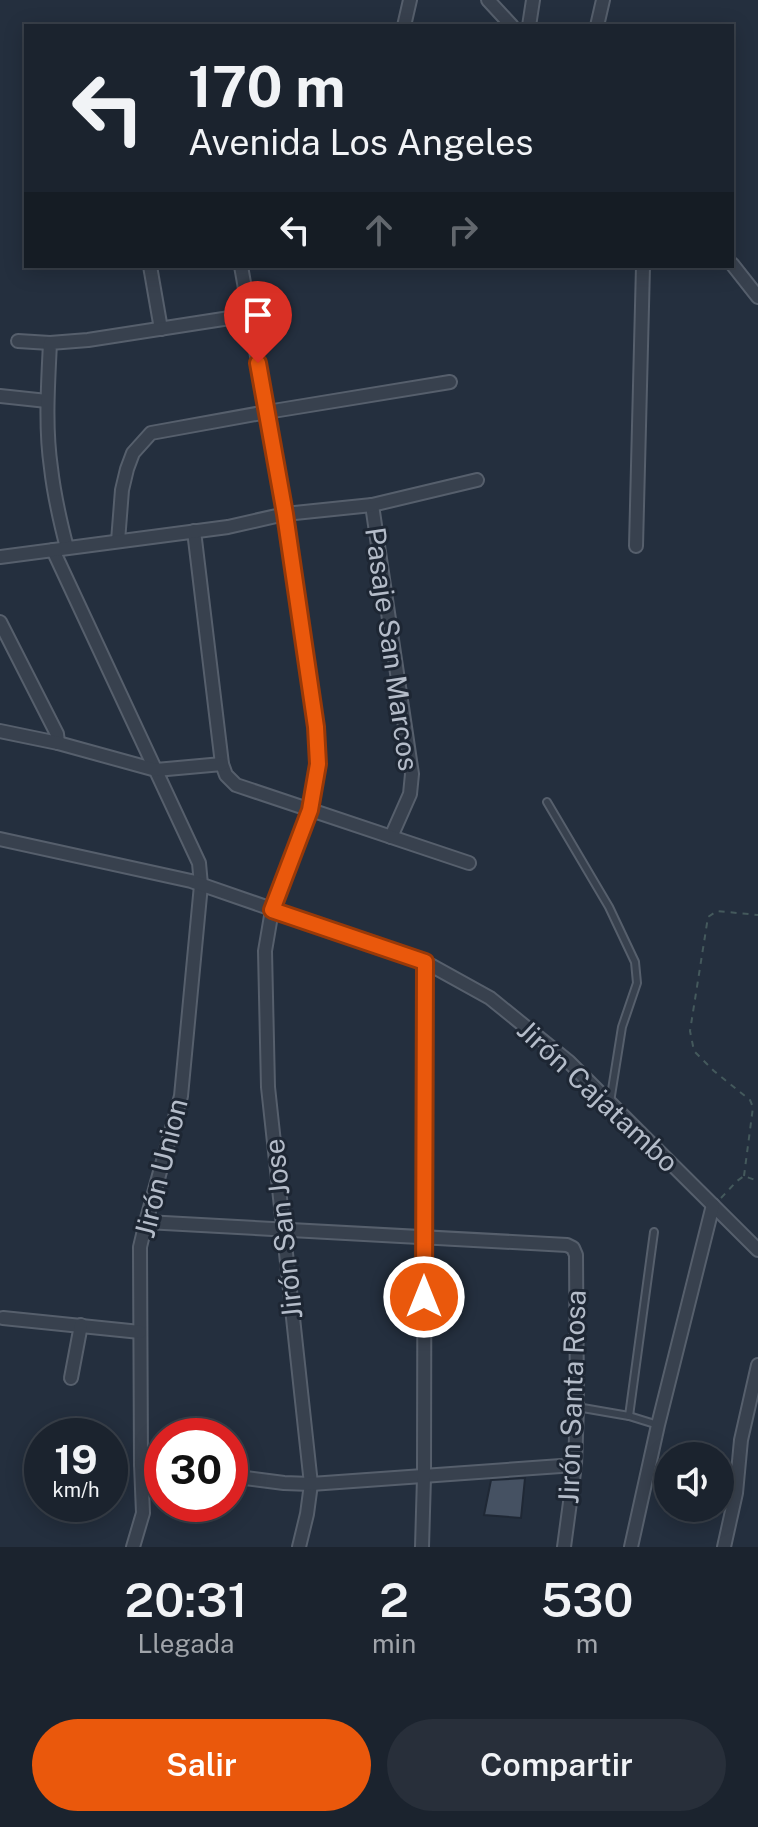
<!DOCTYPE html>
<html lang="es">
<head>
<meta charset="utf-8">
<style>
	body { margin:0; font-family:"Public Sans",sans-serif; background:#282f3a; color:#f1f3f6; height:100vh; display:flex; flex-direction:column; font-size:30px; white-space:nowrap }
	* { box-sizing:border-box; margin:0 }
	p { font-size:26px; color:#a0a4aa }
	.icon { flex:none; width:44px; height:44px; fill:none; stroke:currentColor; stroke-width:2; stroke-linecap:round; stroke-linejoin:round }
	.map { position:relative; height:1547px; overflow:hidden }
	.side { display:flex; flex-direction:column; background:#1b232e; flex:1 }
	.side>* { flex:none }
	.top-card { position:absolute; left:24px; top:24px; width:710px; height:244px; border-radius:0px; box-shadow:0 4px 20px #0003,0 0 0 2px #39404a; background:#1b232e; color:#f1f3f6; overflow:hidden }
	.fabs { position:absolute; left:654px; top:1442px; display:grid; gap:16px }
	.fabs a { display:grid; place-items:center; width:80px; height:80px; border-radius:50%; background:#1b232e; box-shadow:0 4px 20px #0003,0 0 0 2px #39404a; font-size:40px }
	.speed { position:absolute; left:24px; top:1418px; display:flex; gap:16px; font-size:40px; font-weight:700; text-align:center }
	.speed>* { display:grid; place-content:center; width:104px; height:104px; border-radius:50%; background:#1b232e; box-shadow:0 4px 20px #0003,0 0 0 2px #39404a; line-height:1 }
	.speed small { font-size:20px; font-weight:400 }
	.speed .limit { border:12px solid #d22; background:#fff; color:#111 }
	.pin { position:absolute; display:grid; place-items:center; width:68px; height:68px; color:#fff; margin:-82px -34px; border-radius:50% 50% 50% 0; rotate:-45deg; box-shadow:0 0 8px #0007 }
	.pin .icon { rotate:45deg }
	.me { position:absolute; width:88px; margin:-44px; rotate:0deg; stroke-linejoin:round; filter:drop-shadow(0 0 6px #0008) }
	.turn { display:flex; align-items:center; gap:28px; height:168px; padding:0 32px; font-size:36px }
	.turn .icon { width:104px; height:104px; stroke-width:2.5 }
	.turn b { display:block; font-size:56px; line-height:68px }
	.lanes { display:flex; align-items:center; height:76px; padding:0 32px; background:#0003; justify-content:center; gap:40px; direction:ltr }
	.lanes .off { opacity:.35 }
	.eta { display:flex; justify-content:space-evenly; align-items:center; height:136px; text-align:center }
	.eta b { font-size:48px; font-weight:600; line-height:56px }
	.cta { display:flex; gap:16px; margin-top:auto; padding:16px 32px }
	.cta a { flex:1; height:92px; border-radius:48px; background:#ea580c; color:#fff; font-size:32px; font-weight:600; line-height:92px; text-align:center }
	.cta a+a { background:#282f3a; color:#f1f3f6 }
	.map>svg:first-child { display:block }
	.building { fill:#455162; stroke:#1f2835; stroke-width:2 }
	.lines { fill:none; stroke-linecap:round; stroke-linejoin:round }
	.lane-casing { stroke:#565f6c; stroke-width:10 }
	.street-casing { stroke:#565f6c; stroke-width:16 }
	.path { stroke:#44595c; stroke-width:2; stroke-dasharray:6 6; stroke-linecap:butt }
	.lane { stroke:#38414e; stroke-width:6 }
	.street { stroke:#38414e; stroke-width:12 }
	.route-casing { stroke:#983908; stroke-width:20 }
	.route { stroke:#ea580c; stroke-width:14 }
	.labels { text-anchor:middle; stroke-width:6; stroke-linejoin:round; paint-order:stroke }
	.street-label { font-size:28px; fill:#b4bcc9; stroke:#1d2633 }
</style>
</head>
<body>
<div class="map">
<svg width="758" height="1547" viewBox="0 0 758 1547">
	<rect width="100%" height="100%" fill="#242f3e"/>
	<!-- building -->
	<polygon class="building" points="525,1478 521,1518 484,1515 491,1480"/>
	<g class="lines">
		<!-- lane casing -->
		<g class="lane-casing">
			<g id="lane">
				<polyline points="547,802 609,907 635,962 637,983 622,1027 610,1102"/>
				<polyline points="577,1407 629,1416 658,1425"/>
				<polyline points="629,1416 654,1232"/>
			</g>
		</g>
		<!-- street casing -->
		<g class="street-casing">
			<g id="street">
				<polyline points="488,0 512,26"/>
				<polyline points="404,26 410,0"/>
				<polyline points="529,26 533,0"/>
				<polyline points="597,26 603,0"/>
				<polyline points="732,264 758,297"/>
				<polyline points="150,266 161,329"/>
				<polyline points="241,266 285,514 316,727 318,764 310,810 272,910 265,951 268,1087 311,1484 307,1514 299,1547"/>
				<polyline points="18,341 50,343"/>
				<polyline points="0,396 47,401"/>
				<polyline points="372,505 412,774 410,794 391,837"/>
				<polyline points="194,531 222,764 226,775 236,785 469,863"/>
				<polyline points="118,541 122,490 127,469 133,453 151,433 267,412 450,382"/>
				<polyline points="636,546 643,266"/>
				<path d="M67,548c-7,-27 -13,-53 -16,-80 -6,-41 -3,-84 -1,-125l38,-3 161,-25"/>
				<polyline points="53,550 199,863 201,885 181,1096 146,1222 140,1247 141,1464 143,1513 133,1547"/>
				<polyline points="0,557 228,527 285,514 372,505 477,480"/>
				<polyline points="0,622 57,734 58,743"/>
				<polyline points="0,731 58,743 156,770 222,764"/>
				<polyline points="0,839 191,881 425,962 490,998 569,1062 758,1250"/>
				<polyline points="146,1222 567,1245 573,1248 576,1255 577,1407 575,1465 564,1547"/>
				<polyline points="3,1318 140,1332"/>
				<polyline points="71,1378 81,1325"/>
				<polyline points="141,1464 162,1467"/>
				<polyline points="230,1476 284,1483 311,1484 575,1465"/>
				<polyline points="422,1547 424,1477 425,962"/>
				<polyline points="631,1547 658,1425 713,1205"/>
				<polyline points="724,1547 736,1493 741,1440 758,1365"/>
			</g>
		</g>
		<!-- path -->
		<g class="path">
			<polyline points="744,1176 753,1107 750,1100 714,1071 694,1051 690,1031 708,917 717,911 758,915"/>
			<polyline points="721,1198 737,1181 744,1176 758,1181"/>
		</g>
		<!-- lane -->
		<use href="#lane" class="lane"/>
		<!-- street -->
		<use href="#street" class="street"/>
	</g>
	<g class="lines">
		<!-- route casing -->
		<g class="route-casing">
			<polyline id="route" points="258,363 285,514 316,727 318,764 310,810 272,910 425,962 424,1297"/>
		</g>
		<!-- route -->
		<use href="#route" class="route"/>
	</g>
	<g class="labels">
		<!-- street labels -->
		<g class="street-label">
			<text transform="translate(392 649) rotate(82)" y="10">Pasaje San Marcos</text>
			<text transform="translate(598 1096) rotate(43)" y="10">Jirón Cajatambo</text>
			<text transform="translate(161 1168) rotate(-76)" y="10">Jirón Union</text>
			<text transform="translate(283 1229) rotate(-96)" y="10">Jirón San Jose</text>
			<text transform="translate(572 1397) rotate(-88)" y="10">Jirón Santa Rosa</text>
		</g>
	</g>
</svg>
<div class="fabs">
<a><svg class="icon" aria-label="sound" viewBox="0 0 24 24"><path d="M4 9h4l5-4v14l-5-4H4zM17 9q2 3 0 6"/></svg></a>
</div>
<div class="speed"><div>19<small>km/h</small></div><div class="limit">30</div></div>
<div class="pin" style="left:258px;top:363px;background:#d93025"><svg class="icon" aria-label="arrive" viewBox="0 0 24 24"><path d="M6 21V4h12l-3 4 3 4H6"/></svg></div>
<svg class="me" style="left:424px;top:1297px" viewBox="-20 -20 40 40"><circle r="17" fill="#ea580c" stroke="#fff" stroke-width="3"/><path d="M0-11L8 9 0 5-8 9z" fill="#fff"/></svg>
<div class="top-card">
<div class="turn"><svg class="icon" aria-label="left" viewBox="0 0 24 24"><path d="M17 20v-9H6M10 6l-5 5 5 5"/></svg><div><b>170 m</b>Avenida Los Angeles</div></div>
<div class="lanes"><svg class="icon" aria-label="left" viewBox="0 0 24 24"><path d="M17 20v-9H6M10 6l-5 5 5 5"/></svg><svg class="icon off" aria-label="ahead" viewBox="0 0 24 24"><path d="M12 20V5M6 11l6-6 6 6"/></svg><svg class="icon off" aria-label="right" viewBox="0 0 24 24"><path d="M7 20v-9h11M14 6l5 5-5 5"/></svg></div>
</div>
</div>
<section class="side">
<div class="eta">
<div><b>20:31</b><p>Llegada</p></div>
<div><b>2</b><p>min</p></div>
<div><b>530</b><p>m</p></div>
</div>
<div class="cta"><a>Salir</a><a>Compartir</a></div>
</section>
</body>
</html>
